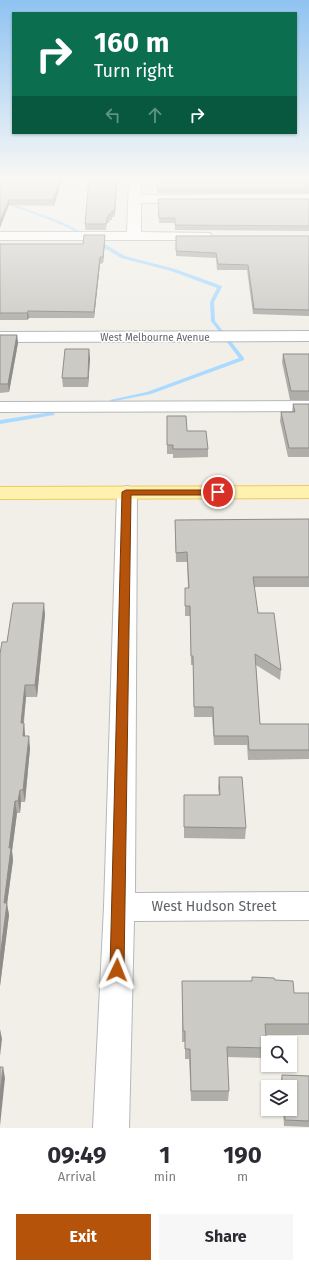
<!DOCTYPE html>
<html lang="en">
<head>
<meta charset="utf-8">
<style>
	body { margin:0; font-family:"Fira Sans",sans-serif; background:#f7f7f7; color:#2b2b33; height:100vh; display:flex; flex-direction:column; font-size:15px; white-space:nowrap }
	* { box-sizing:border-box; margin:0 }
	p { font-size:13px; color:#7c7c81 }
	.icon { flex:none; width:22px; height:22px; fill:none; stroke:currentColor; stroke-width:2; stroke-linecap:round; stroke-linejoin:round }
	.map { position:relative; height:1128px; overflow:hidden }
	.panel { display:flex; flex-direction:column; background:#fff; flex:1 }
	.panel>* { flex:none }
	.guide { position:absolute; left:12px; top:12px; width:285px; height:122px; border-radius:0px; box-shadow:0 1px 3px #0004; background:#0b6e4f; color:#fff; overflow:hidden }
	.buttons { position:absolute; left:261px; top:1036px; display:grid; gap:8px }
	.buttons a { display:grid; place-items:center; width:36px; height:36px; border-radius:0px; background:#fff; box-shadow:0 1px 3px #0004; font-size:20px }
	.pin { position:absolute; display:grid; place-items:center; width:34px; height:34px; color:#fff; margin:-17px; border:2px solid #fff; border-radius:50%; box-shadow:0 1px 4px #0007 }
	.me { position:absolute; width:44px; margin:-22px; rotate:2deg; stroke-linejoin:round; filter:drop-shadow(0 0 3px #0008) }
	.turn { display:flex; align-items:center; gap:14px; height:84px; padding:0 16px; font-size:18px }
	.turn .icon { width:52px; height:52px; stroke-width:2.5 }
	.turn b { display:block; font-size:28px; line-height:34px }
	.lanes { display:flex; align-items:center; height:38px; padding:0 16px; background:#0003; justify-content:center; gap:20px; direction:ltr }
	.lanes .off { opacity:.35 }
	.eta { display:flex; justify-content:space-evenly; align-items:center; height:68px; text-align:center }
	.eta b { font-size:24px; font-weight:700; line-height:28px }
	.action { display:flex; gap:8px; margin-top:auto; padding:8px 16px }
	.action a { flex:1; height:46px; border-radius:0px; background:#b45309; color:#fff; font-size:16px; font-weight:700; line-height:46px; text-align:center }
	.action a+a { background:#f7f7f7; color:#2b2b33 }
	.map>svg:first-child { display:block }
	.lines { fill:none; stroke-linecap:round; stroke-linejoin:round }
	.stream { fill:#aadaff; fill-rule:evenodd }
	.minor-casing { stroke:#b5b8bc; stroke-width:2 }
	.major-casing { stroke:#f2c960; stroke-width:2 }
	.minor { fill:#fff; fill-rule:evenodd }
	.major { fill:#fff2af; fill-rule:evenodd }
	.wall { fill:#afaea9 }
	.shaded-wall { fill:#8f8d8a }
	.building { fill:#cccac5; stroke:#8f8d8a }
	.route { fill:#b45309; stroke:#753606 }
	.labels { text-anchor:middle; stroke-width:3; stroke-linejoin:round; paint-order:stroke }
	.far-street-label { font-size:10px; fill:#5f6368; stroke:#fff }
	.near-street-label { font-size:14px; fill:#5f6368; stroke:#fff }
</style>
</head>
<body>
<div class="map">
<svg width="309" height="1128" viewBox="0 0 309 1128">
	<rect width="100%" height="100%" fill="#f1efe8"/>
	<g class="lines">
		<!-- stream -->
		<g class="stream">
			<path d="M0,199l62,23 20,10c-5,2 -16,-6 -23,-8 -19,-9 -40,-14 -59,-23z"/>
			<polygon points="96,241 100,241 125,256 175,269 222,286 222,287 214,302 215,321 244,358 244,360 151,394 110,402 110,400 147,392 239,358 211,321 210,302 217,288 171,271 121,258 96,243"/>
			<polygon points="52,412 55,414 54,415 0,424 0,420"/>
		</g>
		<!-- minor casing -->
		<g class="minor-casing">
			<g id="minor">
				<polygon points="129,179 141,179 141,195 309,194 309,202 141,203 141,232 210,233 212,236 210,239 205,240 0,240 0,232 127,232"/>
				<polygon points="309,331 309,341 0,342 0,332"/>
				<polygon points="309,401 309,411 0,412 0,402"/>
				<polygon points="127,486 134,488 137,492 135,893 309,892 309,920 134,921 129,1128 93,1128 104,907 117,492 120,488"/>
			</g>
		</g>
		<!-- major casing -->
		<g class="major-casing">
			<polygon id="major" points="309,486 309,498 0,499 0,487"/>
		</g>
		<!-- minor -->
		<use href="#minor" class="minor"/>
		<!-- major -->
		<use href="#major" class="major"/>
	</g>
	<!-- wall -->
	<g class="wall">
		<polygon points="0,179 62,179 54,206 9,205"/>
		<polygon points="117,179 115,213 114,217 112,217 112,220 110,220 109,223 107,223 106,230 85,230 85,224"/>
		<rect x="157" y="179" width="152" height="14"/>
		<polygon points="158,199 309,199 309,231 175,230 175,223 159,223"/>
		<polygon points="105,235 105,242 103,263 100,264 94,318 29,318 27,320 0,320 0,244 83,244"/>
		<polygon points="309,236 309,316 253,314 247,270 217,270 216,258 176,256 176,242"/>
		<polygon points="0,335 17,335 18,343 9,392 0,393"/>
		<polygon points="283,354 309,354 309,400 290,400 282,362"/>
		<polygon points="90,358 88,387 63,387 62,378"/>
		<polygon points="293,404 309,404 309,457 288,457 280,421 281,412 292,412"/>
		<polygon points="167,416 187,431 208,449 208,457 173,458 173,454 167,454"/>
		<polygon points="309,519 309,587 254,587 258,613 281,670 280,680 256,665 260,724 309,724 309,759 248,760 247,745 214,745 212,717 194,717 193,665 191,665 190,616 185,616 185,588 188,588 187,562 176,562 175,520"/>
		<polygon points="45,614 37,697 26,697 24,723 25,736 30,748 25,802 21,802 20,813 17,813 12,851 13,860 7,904 9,915 0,986 0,654 7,642"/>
		<polygon points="219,777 246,828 245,839 184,838 184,795 219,795 218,788"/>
		<polygon points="252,977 275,980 294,993 309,993 309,1035 266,1035 267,1048 266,1058 227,1057 229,1091 228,1101 191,1101 189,1059 185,1059 185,1042 182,1042 182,981 252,981"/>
		<polygon points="282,1075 309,1076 309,1127 284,1126 283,1109 290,1109 290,1087 281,1087 281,1081"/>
	</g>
	<!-- shaded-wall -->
	<g class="shaded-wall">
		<polygon points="60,179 62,179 54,206 53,200"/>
		<polygon points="117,179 115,213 114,217 114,211"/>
		<polygon points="9,200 9,205 0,228 0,221"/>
		<polygon points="105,235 105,242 103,263 103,257"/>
		<polygon points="100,257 100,264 94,318 94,312"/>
		<polygon points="28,311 29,318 27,320 27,313"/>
		<polygon points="17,335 18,343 9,392 8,384"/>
		<polygon points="89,349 90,358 88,387 88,378"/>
		<polygon points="44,603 45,614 37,697 35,685"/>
		<polygon points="25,685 26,697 22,735 21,723"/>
		<polygon points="24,723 25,735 24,748 23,736"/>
		<polygon points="29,736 30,748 25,802 23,790"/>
		<polygon points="20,790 21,802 20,813 18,801"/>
		<polygon points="15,801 17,813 12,851 13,860 7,904 9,915 0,986 0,958 4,903 9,848"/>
		<polygon points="0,1029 2,1039 0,1056"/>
		<polygon points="3,1067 5,1078 0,1126 0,1094"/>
	</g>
	<!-- building -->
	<g class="building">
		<polygon points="0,179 60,179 53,200 9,200 0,221"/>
		<polygon points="89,179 117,179 115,207 114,211 112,211 112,214 109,214 109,217 107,217 106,224 85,224"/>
		<rect x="157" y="179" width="152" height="9"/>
		<polygon points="158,199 309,199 309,226 175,225 175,218 159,218"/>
		<polygon points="84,235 105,235 103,257 100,257 94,312 28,311 27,313 0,313 0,244 83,244"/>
		<polygon points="176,236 309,236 309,310 254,309 248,265 218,264 216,253 176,251"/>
		<polygon points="0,335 17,335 8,384 0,384"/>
		<polygon points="65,349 89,349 88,378 62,378"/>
		<polygon points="283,354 309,354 309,391 291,391"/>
		<polygon points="293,404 309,404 309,448 289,448 281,412 295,412"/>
		<polygon points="167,416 186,416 187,431 206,431 208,449 173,449 173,445 167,445"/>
		<polygon points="309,519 309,577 253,577 258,613 274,613 281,670 255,654 260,724 309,724 309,750 249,750 248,736 214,736 213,707 194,707 193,656 191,656 190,606 185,606 185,588 189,588 187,552 176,553 175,520"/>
		<polygon points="13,603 44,603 35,685 25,685 21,723 24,723 23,736 29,736 23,790 20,790 18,801 15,801 9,848 11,848 4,903 7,903 0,958 0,654 2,642 7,642"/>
		<polygon points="219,777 242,777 246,828 184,827 184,795 220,795"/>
		<polygon points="252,977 274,978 275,980 293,981 294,993 309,993 309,1024 265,1024 267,1048 227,1047 229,1091 191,1091 190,1049 185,1049 185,1031 183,1031 182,981 252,981"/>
		<polygon points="0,1067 3,1067 0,1094"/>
		<polygon points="282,1075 309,1076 309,1121 285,1120 284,1109 290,1109 290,1087 282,1087"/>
	</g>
	<!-- sky -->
	<linearGradient id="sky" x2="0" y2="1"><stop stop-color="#8fc3f1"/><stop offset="0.53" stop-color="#f9f8f5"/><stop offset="1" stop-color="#f9f8f5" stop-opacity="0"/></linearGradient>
	<rect width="309" height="337" fill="url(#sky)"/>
	<!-- route -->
	<polygon class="route" points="126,490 218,490 222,492 218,495 131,495 124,970 122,975 117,976 112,975 110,970 122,492"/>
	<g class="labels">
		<!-- far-street labels -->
		<g class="far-street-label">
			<text x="155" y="341">West Melbourne Avenue</text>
		</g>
		<!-- near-street labels -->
		<g class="near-street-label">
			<text x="214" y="911">West Hudson Street</text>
		</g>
	</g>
</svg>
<div class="buttons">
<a><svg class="icon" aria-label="search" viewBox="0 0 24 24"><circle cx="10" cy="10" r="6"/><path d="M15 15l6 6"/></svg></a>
<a><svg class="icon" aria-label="layers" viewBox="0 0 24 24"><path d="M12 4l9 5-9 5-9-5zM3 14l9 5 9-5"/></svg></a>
</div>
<div class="pin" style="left:218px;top:492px;background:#d93025"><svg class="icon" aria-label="arrive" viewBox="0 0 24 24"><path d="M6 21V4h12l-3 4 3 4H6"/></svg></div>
<svg class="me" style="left:117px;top:970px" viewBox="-20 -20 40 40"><path d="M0-17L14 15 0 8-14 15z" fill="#b45309" stroke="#fff" stroke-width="4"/></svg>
<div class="guide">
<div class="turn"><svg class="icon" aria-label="right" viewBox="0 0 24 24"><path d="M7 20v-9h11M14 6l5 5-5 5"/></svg><div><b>160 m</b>Turn right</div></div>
<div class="lanes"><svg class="icon off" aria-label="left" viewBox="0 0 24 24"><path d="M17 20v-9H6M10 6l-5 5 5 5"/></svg><svg class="icon off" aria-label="ahead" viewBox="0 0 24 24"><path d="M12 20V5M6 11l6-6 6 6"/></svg><svg class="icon" aria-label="right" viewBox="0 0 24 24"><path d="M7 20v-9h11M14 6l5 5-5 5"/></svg></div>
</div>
</div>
<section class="panel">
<div class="eta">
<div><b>09:49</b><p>Arrival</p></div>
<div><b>1</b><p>min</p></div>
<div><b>190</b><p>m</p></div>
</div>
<div class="action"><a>Exit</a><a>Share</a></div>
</section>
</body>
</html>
